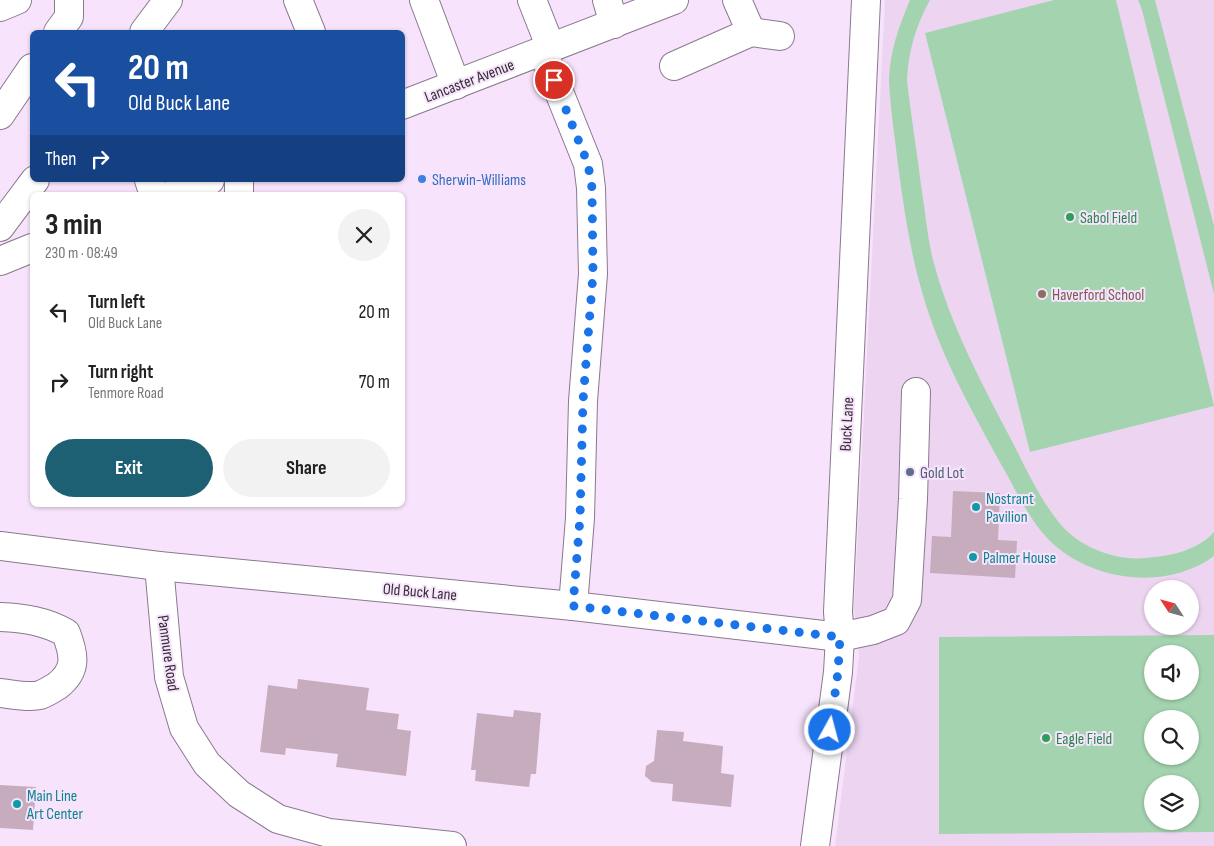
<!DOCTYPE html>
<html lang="en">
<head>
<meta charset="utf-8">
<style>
	body { margin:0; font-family:"Sofia Sans Condensed",sans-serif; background:#f2f2f2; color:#222; height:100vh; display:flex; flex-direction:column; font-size:19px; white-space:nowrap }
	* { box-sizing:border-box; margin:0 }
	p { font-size:16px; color:#767676 }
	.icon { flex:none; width:28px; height:28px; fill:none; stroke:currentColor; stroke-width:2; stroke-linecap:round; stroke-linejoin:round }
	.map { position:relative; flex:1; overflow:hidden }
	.drawer { position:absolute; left:30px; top:192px; width:375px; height:315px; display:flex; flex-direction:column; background:#fff; border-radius:8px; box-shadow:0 1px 4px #0004 }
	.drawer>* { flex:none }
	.hud { position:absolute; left:30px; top:30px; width:375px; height:152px; border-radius:8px; box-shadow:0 1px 4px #0004; background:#1a4fa0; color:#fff; overflow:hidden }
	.needle { width:32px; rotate:306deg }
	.buttons { position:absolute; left:1144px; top:580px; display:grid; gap:10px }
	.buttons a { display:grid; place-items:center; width:55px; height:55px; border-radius:50%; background:#fff; box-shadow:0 1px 4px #0004; font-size:25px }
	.pin { position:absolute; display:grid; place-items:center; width:42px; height:42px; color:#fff; margin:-21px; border:2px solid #fff; border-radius:50%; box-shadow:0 1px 5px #0007 }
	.me { position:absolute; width:55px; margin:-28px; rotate:7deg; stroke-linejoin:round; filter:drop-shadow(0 0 4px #0008) }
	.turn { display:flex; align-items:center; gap:18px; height:105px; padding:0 15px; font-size:22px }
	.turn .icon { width:65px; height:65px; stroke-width:2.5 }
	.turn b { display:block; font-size:35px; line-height:42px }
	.then { display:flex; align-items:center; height:48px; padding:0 15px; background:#0003; gap:10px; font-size:19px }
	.round { display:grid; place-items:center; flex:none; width:52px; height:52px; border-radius:26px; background:#f2f2f2 }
	.summary { display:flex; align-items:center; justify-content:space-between; height:85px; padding:0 15px }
	h1 { font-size:30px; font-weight:700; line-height:38px }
	.primary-button { display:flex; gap:10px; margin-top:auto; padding:10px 15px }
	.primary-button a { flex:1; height:58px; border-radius:30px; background:#1d6073; color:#fff; font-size:20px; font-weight:700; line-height:58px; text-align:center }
	.primary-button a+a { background:#f2f2f2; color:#222 }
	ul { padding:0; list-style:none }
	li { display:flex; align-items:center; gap:15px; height:70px; padding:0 15px }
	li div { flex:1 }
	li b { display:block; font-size:19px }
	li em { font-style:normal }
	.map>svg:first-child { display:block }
	.built { fill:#edd5f2; fill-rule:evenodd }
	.green { fill:#a4d4af; fill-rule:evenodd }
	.building { fill:#c6acbc }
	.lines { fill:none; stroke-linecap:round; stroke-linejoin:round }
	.minor-casing { stroke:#8a798e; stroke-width:30 }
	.highway-casing { stroke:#8a798e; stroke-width:30 }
	.minor { stroke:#fff; stroke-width:28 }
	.highway { stroke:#fff; stroke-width:28 }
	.route { stroke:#1a73e8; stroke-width:9; stroke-dasharray:0 16.2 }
	.shop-dot { fill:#3f7fe0; stroke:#f7e4fc; stroke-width:2 }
	.leisure-dot { fill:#2e9e5b; stroke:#f7e4fc; stroke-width:2 }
	.education-dot { fill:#8d6e63; stroke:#f7e4fc; stroke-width:2 }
	.service-dot { fill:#5c6f8a; stroke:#f7e4fc; stroke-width:2 }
	.culture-dot { fill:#0f9aa8; stroke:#f7e4fc; stroke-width:2 }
	.labels { text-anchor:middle; stroke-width:4; stroke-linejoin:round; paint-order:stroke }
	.street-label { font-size:16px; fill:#352d36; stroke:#f7e4fc }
	.shop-label { font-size:16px; fill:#366cbe; stroke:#f7e4fc; text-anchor:start }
	.leisure-label { font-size:16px; fill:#27864d; stroke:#f7e4fc; text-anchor:start }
	.education-label { font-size:16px; fill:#785e54; stroke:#f7e4fc; text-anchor:start }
	.service-label { font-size:16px; fill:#4e5e75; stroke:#f7e4fc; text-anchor:start }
	.culture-label { font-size:16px; fill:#0d838f; stroke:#f7e4fc; text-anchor:start }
</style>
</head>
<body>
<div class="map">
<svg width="1214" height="846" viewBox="0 0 1214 846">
	<rect width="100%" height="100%" fill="#f7e4fc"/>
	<!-- built -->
	<path class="built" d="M885,0h329v846h-379l24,-190 -5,-48zM1152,589h38v37h-38zM1152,654h38v37h-38zM1152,719h38v37h-38zM1152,784h38v37h-38z"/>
	<!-- green -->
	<g class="green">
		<path d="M910,0h20c-14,25 -22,52 -23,81 4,35 10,70 14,104 4,24 6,48 11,71 17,67 49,126 81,187 13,26 30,62 50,84 19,21 54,34 82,31 25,-2 52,-7 69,-26v24c-49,36 -125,25 -166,-17 -20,-21 -32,-49 -46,-73 -30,-55 -62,-111 -79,-171 -13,-43 -19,-86 -25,-130 -3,-28 -8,-57 -9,-86 1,-28 10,-53 21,-79z"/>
		<polygon points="1054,0 1116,0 1214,406 1030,452 925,33"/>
		<polygon points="1138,0 1155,0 1214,226 1214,294 1142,10"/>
		<path d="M1214,635v197l-275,2v-197zM1152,654h38v37h-38zM1152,719h38v37h-38zM1152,784h38v37h-38z"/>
	</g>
	<!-- building -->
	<g class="building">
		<polygon points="953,491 1000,493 998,540 1017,541 1015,578 930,573 932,536 951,537"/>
		<polygon points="298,679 369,688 366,710 399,714 397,729 411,731 406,776 336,767 338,754 286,748 285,755 260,752 268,685 297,689"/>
		<polygon points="514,710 541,713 536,774 531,774 529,787 475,781 476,770 471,770 477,713 513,717"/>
		<polygon points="657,730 684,732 683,741 723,746 721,773 734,775 731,807 672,801 673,784 652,782 645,776 646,766 654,761"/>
		<polygon points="0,785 36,787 33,830 0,828"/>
	</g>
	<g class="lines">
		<!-- minor casing -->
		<g class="minor-casing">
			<g id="minor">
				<polyline points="298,0 311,32"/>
				<polyline points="424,0 456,85"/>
				<polyline points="532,0 551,48"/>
				<polyline points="607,0 614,24"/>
				<polyline points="0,7 17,0"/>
				<polyline points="58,32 69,17 69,0"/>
				<polyline points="144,32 168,0"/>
				<polyline points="751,32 780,36"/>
				<polyline points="543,52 588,164 591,188 593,274 583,401 580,518 573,606"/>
				<polyline points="674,66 751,32 737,0"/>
				<polyline points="0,115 32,68"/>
				<polyline points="149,180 154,195"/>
				<polyline points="239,195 239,180"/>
				<polyline points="0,227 35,180"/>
				<polyline points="0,546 159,566 573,606 840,637 873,630 896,621 907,600 913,499 916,392"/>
				<polyline points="159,566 169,677 184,728 207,764 239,794 278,819 329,833 452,846"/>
				<path d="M0,617c24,1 45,4 66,16 8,21 12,37 -9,53 -5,3 -11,7 -17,9 -12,3 -28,-1 -40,-2"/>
				<polyline points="815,846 838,672 840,637 838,612 866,0"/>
			</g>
		</g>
		<!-- highway casing -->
		<g class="highway-casing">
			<g id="highway">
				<polyline points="402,105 674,0"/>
				<polyline points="171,195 210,180"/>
				<polyline points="0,261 32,248"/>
			</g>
		</g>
		<!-- minor -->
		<use href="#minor" class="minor"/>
		<!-- highway -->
		<use href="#highway" class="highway"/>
	</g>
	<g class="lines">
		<!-- route -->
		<polyline class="route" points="554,80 588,164 592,188 593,274 583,401 580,518 573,606 840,637 838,672 830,730"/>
	</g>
	<!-- markers -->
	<circle class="shop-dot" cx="422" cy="179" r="5"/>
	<g class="leisure-dot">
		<circle cx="1070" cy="217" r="5"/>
		<circle cx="1046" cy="738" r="5"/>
	</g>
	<circle class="education-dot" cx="1042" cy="294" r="5"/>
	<circle class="service-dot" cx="910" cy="472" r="5"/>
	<g class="culture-dot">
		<circle cx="976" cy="507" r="5"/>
		<circle cx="973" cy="557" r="5"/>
		<circle cx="17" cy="804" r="5"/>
	</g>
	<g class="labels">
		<!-- street labels -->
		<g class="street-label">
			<text transform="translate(469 80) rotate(-21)" y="6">Lancaster Avenue</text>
			<text transform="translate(846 424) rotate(-87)" y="6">Buck Lane</text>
			<text transform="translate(420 591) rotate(5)" y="6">Old Buck Lane</text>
			<text transform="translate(169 653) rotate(82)" y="6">Panmure Road</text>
		</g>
		<!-- shop labels -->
		<g class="shop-label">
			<text x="432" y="185">Sherwin-Williams</text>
		</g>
		<!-- leisure labels -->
		<g class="leisure-label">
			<text x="1080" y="223">Sabol Field</text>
			<text x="1056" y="744">Eagle Field</text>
		</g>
		<!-- education labels -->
		<g class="education-label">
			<text x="1052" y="300">Haverford School</text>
		</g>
		<!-- service labels -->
		<g class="service-label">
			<text x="920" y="478">Gold Lot</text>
		</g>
		<!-- culture labels -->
		<g class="culture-label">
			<text x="986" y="504">Nostrant<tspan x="986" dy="18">Pavilion</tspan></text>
			<text x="983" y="563">Palmer House</text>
			<text x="27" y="801">Main Line<tspan x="27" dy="18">Art Center</tspan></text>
		</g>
	</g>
</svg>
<div class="buttons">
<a><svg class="needle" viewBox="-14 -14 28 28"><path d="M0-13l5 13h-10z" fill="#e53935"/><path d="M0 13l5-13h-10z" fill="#767676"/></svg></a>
<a><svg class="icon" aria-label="sound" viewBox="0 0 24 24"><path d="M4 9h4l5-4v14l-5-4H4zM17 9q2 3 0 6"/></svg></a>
<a><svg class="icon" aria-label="search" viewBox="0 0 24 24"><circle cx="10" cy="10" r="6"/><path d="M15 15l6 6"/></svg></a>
<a><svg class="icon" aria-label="layers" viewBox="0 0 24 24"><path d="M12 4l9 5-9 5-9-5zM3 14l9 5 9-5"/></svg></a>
</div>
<div class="pin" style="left:554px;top:80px;background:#d93025"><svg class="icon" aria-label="arrive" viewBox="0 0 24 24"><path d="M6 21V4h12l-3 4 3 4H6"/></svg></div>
<svg class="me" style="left:830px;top:730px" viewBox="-20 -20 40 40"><circle r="17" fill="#1a73e8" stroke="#fff" stroke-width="3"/><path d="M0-11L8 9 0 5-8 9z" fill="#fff"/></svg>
<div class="hud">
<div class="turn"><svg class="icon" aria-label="left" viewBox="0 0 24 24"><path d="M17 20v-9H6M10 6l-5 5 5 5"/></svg><div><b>20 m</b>Old Buck Lane</div></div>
<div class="then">Then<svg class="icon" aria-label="right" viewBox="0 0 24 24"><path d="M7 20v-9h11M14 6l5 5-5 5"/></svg></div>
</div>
<section class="drawer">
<div class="summary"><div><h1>3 min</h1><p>230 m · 08:49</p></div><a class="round"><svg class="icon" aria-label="close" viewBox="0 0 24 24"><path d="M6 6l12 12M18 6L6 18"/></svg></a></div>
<ul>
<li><svg class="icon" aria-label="left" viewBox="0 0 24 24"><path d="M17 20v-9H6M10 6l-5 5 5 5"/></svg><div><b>Turn left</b><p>Old Buck Lane</p></div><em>20 m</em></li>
<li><svg class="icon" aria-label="right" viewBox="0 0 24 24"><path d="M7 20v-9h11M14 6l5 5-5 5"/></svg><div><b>Turn right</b><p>Tenmore Road</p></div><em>70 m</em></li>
</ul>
<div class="primary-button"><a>Exit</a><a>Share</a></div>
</section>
</div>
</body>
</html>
